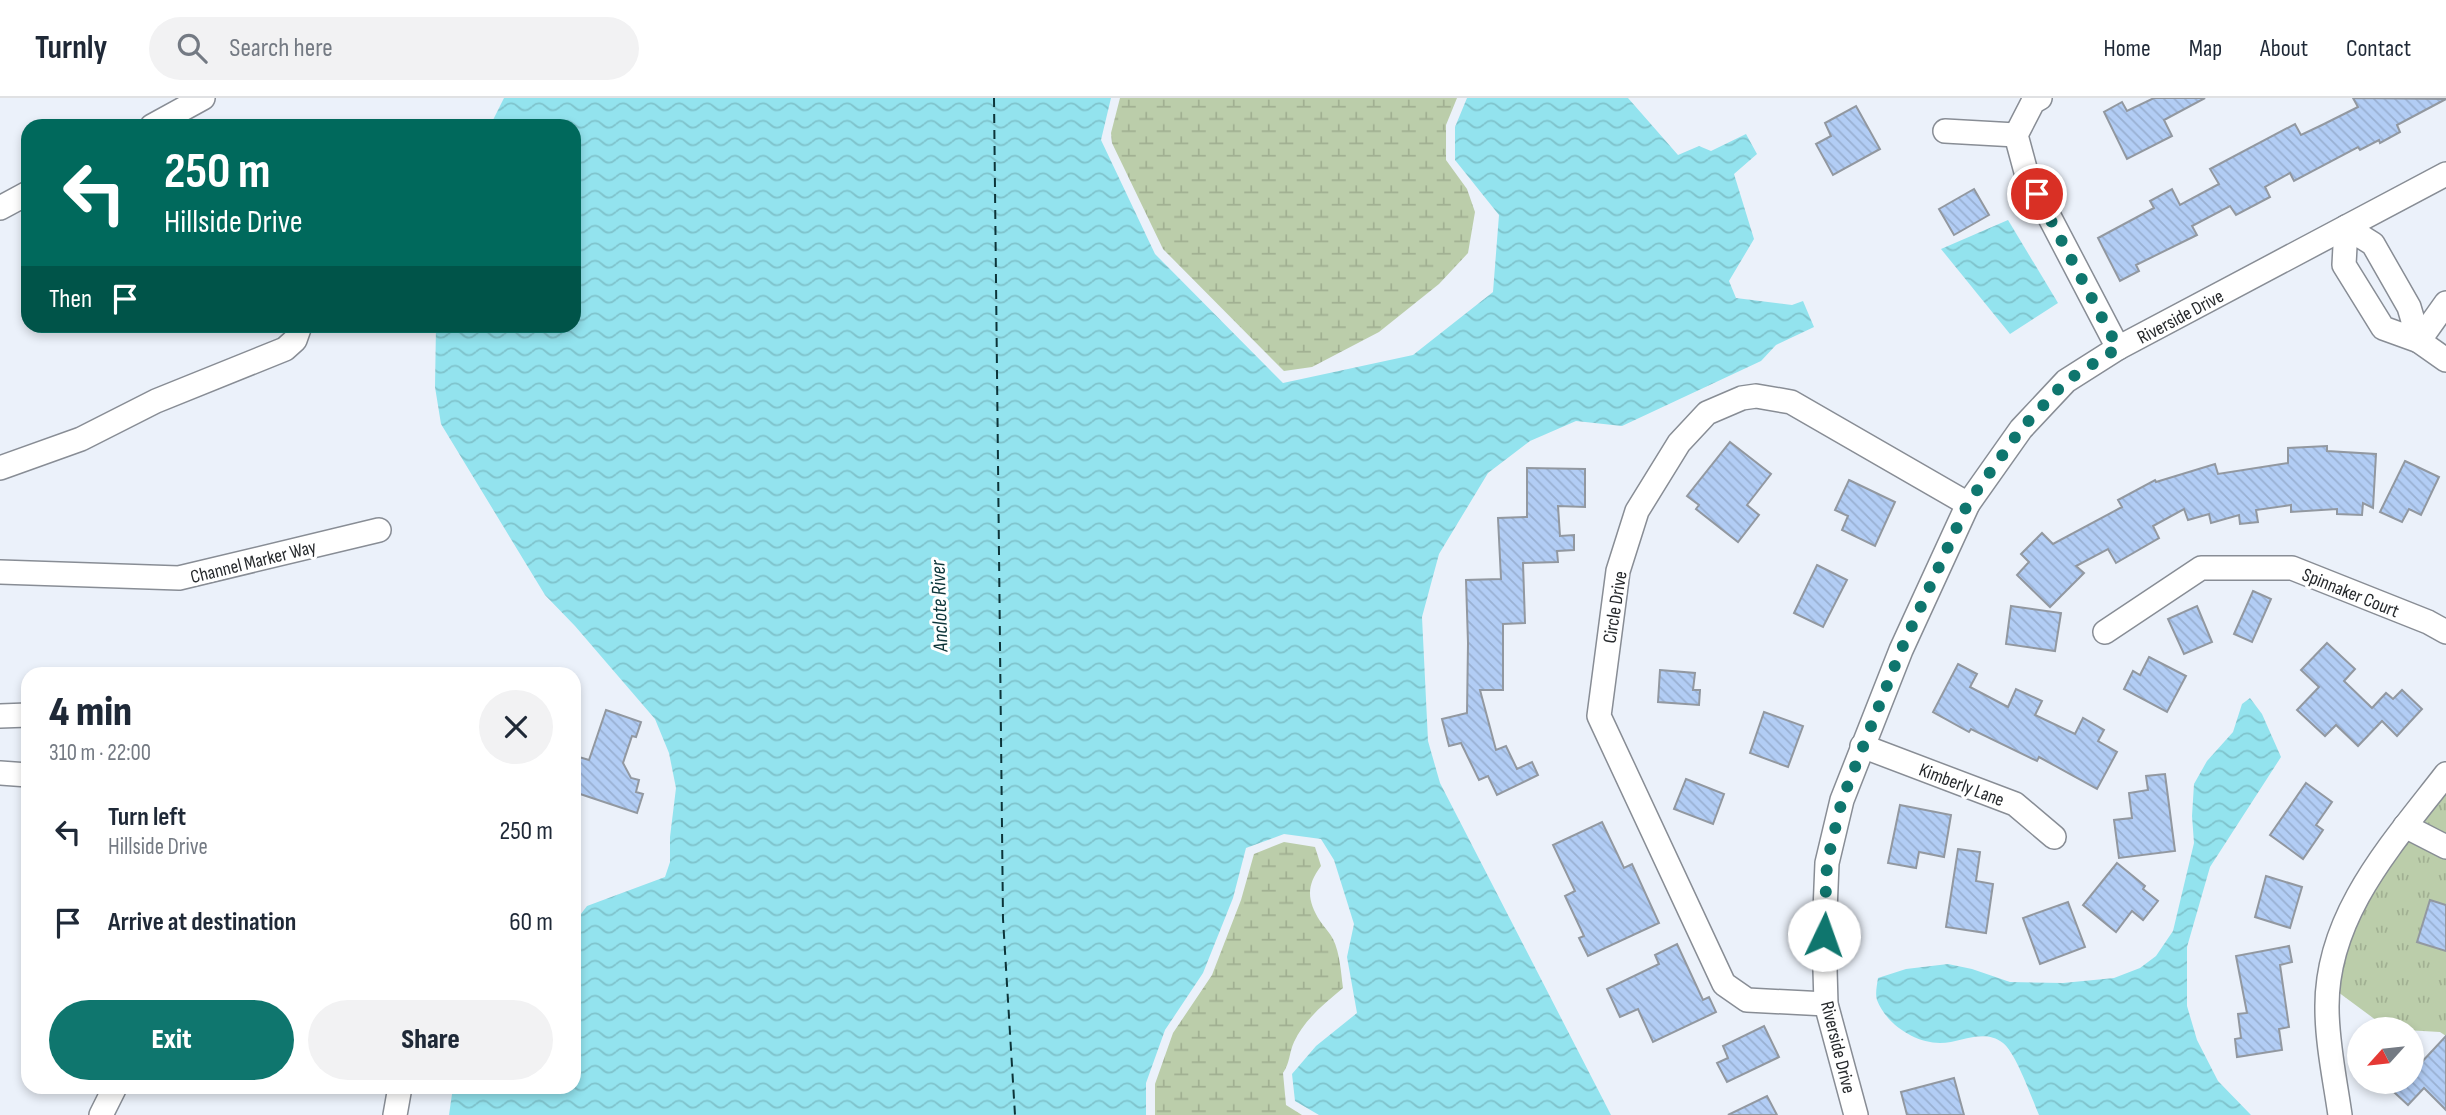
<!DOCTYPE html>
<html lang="en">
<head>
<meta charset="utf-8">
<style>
	body { margin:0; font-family:"Sofia Sans Condensed",sans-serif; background:#f2f2f3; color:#1f2937; height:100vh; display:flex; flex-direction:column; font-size:26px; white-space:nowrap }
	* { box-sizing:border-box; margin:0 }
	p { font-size:23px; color:#747a83 }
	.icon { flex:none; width:38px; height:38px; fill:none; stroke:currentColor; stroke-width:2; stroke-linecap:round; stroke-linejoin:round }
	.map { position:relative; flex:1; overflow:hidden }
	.drawer { position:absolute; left:21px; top:569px; width:560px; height:427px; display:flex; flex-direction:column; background:#fff; border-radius:21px; box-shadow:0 4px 10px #0003 }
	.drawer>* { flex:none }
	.hud { position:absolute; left:21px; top:21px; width:560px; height:214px; border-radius:21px; box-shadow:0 4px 10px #0003; background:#00695c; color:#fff; overflow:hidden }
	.needle { width:46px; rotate:243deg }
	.controls { position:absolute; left:2347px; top:919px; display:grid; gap:14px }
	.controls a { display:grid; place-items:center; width:77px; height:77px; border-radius:50%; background:#fff; box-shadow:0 4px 10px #0003; font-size:35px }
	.pin { position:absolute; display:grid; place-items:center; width:60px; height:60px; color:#fff; margin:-30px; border:4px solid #fff; border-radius:50%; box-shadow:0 2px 7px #0007 }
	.me { position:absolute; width:77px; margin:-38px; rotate:3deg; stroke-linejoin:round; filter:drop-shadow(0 0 5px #0008) }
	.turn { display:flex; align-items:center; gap:24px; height:147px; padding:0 28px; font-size:32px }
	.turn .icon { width:91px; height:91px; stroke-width:2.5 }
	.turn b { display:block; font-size:49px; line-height:60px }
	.then { display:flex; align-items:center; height:66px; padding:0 28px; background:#0003; gap:14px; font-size:26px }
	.round { display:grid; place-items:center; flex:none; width:74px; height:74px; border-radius:37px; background:#f2f2f3 }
	.head { display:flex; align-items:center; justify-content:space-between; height:119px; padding:0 28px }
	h1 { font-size:42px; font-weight:800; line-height:52px }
	.button { display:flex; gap:14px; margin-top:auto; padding:14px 28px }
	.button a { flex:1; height:80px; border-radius:42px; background:#0f766e; color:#fff; font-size:28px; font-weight:800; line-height:80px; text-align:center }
	.button a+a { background:#f2f2f3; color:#1f2937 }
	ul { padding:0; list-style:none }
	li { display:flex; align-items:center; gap:21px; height:91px; padding:0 28px }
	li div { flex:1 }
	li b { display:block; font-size:26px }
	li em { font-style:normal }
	header { display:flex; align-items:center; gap:42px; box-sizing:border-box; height:98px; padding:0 35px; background:#fff; border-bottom:2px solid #e0e1e3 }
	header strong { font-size:33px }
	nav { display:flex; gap:38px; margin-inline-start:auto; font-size:24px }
	.search { width:490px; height:63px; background:#f2f2f3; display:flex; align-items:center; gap:18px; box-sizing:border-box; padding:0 24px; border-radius:38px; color:#747a83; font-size:26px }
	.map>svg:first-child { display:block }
	.wetland { fill:url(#wetland-marsh) }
	.park { fill:url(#park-tufts) }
	.water { fill:url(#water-waves) }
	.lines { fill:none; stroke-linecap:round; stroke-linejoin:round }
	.ferry { stroke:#0c3439; stroke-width:2; stroke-dasharray:9 7; stroke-linecap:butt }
	.building { fill:url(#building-back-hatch); stroke:#9298a0; stroke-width:2 }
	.minor-casing { stroke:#888d95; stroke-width:26 }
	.minor { stroke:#fff; stroke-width:23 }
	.route { stroke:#0f766e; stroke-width:12; stroke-dasharray:0 21.6 }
	.labels { text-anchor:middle; stroke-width:6; stroke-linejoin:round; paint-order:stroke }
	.street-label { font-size:19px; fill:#26292c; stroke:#fff }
	.water-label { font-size:21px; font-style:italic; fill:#0c3439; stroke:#fff }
</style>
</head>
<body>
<header>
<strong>Turnly</strong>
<div class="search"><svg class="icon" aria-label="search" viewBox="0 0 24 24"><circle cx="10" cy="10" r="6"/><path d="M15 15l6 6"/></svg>Search here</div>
<nav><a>Home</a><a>Map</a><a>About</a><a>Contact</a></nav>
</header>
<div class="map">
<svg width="2446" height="1017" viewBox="0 0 2446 1017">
	<defs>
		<pattern id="wetland-marsh" width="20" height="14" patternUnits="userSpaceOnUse" patternTransform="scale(1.75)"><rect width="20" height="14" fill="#bbcdaa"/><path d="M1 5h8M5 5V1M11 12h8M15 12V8" fill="none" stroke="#a1b092"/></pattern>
		<pattern id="park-tufts" width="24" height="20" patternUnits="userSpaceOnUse" patternTransform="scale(1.75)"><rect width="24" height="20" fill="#bbcdaa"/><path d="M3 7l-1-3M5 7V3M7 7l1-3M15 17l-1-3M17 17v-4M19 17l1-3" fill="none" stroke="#a1b092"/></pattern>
		<pattern id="water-waves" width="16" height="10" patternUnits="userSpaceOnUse" patternTransform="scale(1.75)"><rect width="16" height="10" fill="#93e3ee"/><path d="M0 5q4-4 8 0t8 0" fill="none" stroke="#7fc3cc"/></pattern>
		<pattern id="building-back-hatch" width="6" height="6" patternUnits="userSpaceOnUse" patternTransform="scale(1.75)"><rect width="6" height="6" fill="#b2cdf5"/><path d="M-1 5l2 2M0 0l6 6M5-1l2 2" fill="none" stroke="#99b0d2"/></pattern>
	</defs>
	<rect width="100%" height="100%" fill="#ebf1fa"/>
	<!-- wetland -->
	<g class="wetland">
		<polygon points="1120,0 1457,0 1446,27 1446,62 1467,91 1475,114 1468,155 1439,186 1379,234 1312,269 1284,273 1163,151 1112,45 1111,35"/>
		<path d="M1284,744l31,5 6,19c-15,20 -14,34 -1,55 4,6 10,12 13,18 7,14 8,34 10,49 -18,15 -39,32 -49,54 -5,11 -4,21 -11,31l3,32 16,10h-147v-31l18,-51 39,-58 29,-75 13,-46z"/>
	</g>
	<!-- park -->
	<polygon class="park" points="2446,692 2446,938 2440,934 2388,931 2338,894 2345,847 2363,804"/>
	<!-- water -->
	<g class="water">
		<polygon points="504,0 1111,0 1101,42 1155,156 1283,285 1413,257 1493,194 1499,117 1455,62 1455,29 1467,0 1628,0 1678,57 1699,48 1711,53 1746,36 1757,56 1734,76 1754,141 1729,183 1736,200 1792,207 1803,203 1814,229 1776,247 1761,263 1622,328 1576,323 1530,343 1488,375 1439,456 1422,519 1428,643 1440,685 1611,1017 1319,1017 1295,1003 1292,976 1316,948 1357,915 1347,859 1354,826 1334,762 1321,741 1284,736 1246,750 1233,800 1203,875 1165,932 1146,985 1146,1017 449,1017 453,989 574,989 574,825 587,808 665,779 670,764 670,739 676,690 669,655 655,621 575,528 545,497 441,326 435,289 436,228 574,228 574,28 490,28"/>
		<polygon points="2008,122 2058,205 2010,236 1941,151"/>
		<path d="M2250,600l12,16 19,43 -71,110 -23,80v59l10,34 21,41 33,34h-212c-7,-16 -23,-62 -36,-72 -20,-15 -41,0 -63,0 -25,0 -54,-19 -63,-43 -2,-6 0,-15 1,-22l28,-9 42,-5 24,5 38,13 53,1 51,-5 26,-10 16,-12 17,-25 21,-88 -2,-27 2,-32 13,-23 26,-29 9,-28z"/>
	</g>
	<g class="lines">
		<!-- ferry -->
		<polyline class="ferry" points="994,0 1003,821 1015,1017"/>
	</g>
	<!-- building -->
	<g class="building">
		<polygon points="2154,0 2205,0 2164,22 2172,38 2127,61 2104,14 2122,4 2127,13"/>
		<polygon points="2353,0 2446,1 2397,27 2400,34 2380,45 2379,42 2360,52 2358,49 2294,83 2290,75 2265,89 2270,99 2236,117 2230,108 2192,128 2197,137 2136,167 2139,173 2120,183 2098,140 2154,110 2150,103 2172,91 2180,107 2219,86 2210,71 2295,26 2301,37 2322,27 2358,9"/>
		<polygon points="1856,8 1880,51 1833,77 1816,46 1831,38 1825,25"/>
		<polygon points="1974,91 1989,117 1954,137 1939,111"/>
		<polygon points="1730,344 1771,376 1747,407 1759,417 1738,444 1696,411 1699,407 1687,398"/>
		<polygon points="2327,348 2327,353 2376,356 2373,410 2363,405 2362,417 2337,416 2337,411 2291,414 2291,407 2256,412 2258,424 2240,426 2239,417 2211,425 2209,416 2188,422 2184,411 2153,428 2159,440 2116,465 2108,451 2076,468 2084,475 2050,509 2017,477 2029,464 2021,456 2042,435 2053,446 2122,409 2118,402 2155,382 2156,384 2215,366 2218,376 2288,365 2288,350"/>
		<polygon points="2405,363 2439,379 2421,417 2409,411 2402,424 2380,414"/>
		<polygon points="1527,370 1585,371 1585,409 1558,408 1560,438 1574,437 1574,452 1557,453 1558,464 1523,465 1525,525 1503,526 1503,592 1480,592 1496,652 1506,648 1517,671 1532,664 1538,677 1497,697 1488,678 1479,682 1461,645 1449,648 1442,621 1467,615 1468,545 1466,482 1501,481 1498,420 1527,419"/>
		<polygon points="1849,382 1895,404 1875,448 1842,432 1848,418 1835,412"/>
		<polygon points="1817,467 1847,482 1823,529 1794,515"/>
		<polygon points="2253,493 2271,501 2252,544 2234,536"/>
		<polygon points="2011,508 2061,515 2055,553 2006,546"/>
		<polygon points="2197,508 2212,544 2184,556 2168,521"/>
		<polygon points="2327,545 2355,571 2344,583 2372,610 2386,595 2393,601 2402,592 2422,611 2397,638 2382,623 2358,648 2336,627 2325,638 2297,612 2319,589 2301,572"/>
		<polygon points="2149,559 2186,578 2167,614 2124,591 2133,573 2140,577"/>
		<polygon points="1958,566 1977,576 1970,589 2008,609 2016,591 2042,603 2035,617 2075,636 2083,620 2104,632 2098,643 2117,654 2097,691 2039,659 2037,663 1971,631 1969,634 1933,614"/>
		<polygon points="1660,572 1695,575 1693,592 1700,592 1699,607 1658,604"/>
		<polygon points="606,612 641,624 636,639 632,638 623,665 631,680 639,682 636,694 643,696 637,715 574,694 574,675 579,659 589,662"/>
		<polygon points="1764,614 1803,628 1788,669 1750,655"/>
		<polygon points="2165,676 2175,753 2119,760 2114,722 2132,720 2129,695 2148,692 2146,678"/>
		<polygon points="1686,681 1724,696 1713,726 1674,711"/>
		<polygon points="2306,685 2332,704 2316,727 2323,732 2303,761 2270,737"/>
		<polygon points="1900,707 1951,717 1944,759 1919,754 1916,770 1888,765"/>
		<polygon points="1602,724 1624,770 1632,766 1659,825 1588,858 1579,840 1584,838 1565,798 1575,793 1553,747"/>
		<polygon points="1958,751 1980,754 1976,783 1993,786 1986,835 1946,829"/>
		<polygon points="2117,765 2145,788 2143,791 2158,803 2143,822 2132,813 2116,834 2083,807"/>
		<polygon points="2266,778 2302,789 2290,830 2255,819"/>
		<polygon points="2430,802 2446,807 2446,853 2417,844"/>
		<polygon points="2068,804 2085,849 2040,866 2023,820"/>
		<polygon points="1677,846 1703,902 1709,899 1716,914 1653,944 1638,911 1620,919 1607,891 1659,866 1655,857"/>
		<polygon points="2289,848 2292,864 2280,867 2289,929 2279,931 2282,952 2237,959 2235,941 2241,940 2238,916 2247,915 2236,858"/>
		<polygon points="1764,928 1779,959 1727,984 1717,965 1728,960 1723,948"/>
		<polygon points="2446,938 2446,1012 2424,990 2408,1007 2383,984 2412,984 2412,961 2419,967"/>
		<polygon points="1954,980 1964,1017 1907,1017 1901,994"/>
		<polygon points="1767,998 1777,1017 1728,1017"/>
	</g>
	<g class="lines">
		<!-- minor casing -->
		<g class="minor-casing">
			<g id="minor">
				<polyline points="2040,0 2033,4 2016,37 2026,74 2118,250"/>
				<polyline points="152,28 203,0"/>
				<polyline points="1945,33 2016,37"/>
				<polyline points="0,110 28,95"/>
				<polygon points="2346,129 2373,146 2409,209 2419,243 2383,230 2344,167"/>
				<polyline points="2446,205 2419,243 2446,262"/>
				<polyline points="0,370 81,341 156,303 285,251 295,242 300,228"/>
				<polyline points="0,474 179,480 379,432"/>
				<polyline points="2105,534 2201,470 2292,470 2428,524 2446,534"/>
				<polyline points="0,618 28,617"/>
				<polyline points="1862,648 2015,706 2054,739"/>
				<polyline points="0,675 28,677"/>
				<polyline points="2405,728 2446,749"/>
				<polyline points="1826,906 1747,902 1724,886 1599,618 1618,473 1637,413 1679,345 1707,315 1742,300 1756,298 1791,304 1968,406"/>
				<polyline points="101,1017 115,989"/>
				<polyline points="395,1017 400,989"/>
				<polyline points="1856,1017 1826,906 1824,837 1827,765 1842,702 1901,552 1968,406 2021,331 2066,283 2118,250 2446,76"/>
				<path d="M2340,1017c-5,-35 -13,-72 -13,-107 -1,-93 65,-164 119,-234"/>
			</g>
		</g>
		<!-- minor -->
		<use href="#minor" class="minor"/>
	</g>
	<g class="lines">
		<!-- route -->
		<polyline class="route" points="1824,837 1827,765 1842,702 1901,552 1968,405 2021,331 2066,283 2118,250 2037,96"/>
	</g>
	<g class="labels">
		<!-- street labels -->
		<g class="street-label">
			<text transform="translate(2180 218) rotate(-28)" y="7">Riverside Drive</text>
			<text transform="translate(253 463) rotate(-14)" y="7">Channel Marker Way</text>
			<text transform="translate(2351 494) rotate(22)" y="7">Spinnaker Court</text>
			<text transform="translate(1614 509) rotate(-81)" y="7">Circle Drive</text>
			<text transform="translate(1962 686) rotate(21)" y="7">Kimberly Lane</text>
			<text transform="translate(1839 949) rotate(76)" y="7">Riverside Drive</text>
		</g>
		<!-- water labels -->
		<g class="water-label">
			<text transform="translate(939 508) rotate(-92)" y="7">Anclote River</text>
		</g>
	</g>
</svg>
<div class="controls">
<a><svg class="needle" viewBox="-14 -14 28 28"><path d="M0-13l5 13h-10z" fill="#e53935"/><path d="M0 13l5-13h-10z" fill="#747a83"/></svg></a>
</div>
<div class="pin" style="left:2037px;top:96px;background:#d93025"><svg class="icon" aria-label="arrive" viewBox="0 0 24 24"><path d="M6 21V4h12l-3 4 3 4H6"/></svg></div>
<svg class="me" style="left:1824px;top:837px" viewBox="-20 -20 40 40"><circle r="19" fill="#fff"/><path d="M0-13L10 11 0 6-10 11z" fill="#0f766e"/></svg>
<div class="hud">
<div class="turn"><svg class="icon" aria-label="left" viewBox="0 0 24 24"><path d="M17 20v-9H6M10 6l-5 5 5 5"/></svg><div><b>250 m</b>Hillside Drive</div></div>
<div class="then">Then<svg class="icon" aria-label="arrive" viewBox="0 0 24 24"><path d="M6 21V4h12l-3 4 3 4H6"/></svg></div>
</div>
<section class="drawer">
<div class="head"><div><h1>4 min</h1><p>310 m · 22:00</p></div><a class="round"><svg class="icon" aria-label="close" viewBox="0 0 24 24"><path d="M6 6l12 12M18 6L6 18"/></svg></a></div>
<ul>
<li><svg class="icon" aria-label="left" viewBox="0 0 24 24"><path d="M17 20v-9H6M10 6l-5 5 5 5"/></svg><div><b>Turn left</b><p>Hillside Drive</p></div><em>250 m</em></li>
<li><svg class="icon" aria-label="arrive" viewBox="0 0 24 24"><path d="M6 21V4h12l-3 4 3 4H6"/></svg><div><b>Arrive at destination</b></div><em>60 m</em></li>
</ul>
<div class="button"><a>Exit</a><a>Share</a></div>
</section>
</div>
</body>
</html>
